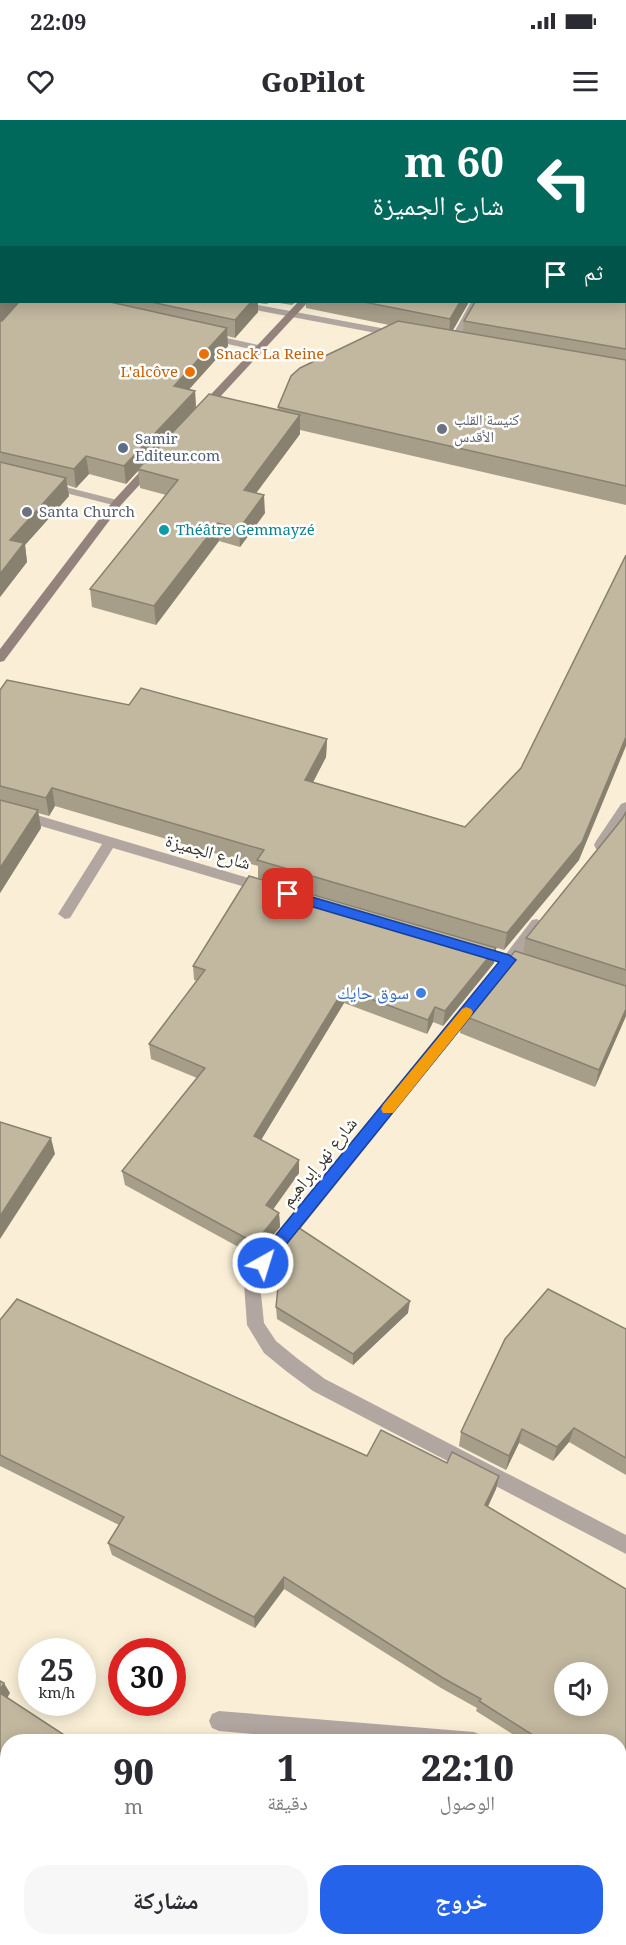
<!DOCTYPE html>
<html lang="ar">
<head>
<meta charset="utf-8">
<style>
	body { margin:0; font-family:"Noto Serif","Noto Naskh Arabic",serif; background:#f7f7f7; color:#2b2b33; direction:rtl; height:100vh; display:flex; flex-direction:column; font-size:22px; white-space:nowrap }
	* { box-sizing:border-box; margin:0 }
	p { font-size:20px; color:#7c7c81 }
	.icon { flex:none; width:33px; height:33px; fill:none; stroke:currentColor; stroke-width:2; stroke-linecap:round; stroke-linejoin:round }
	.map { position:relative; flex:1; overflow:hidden; direction:ltr }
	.drawer { position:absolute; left:0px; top:1614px; width:627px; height:212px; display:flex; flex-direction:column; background:#fff; border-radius:24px 24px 0 0; box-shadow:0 3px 15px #0003; direction:rtl }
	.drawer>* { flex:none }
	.guide { position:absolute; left:0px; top:0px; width:627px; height:183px; box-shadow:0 3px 15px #0003; direction:rtl; background:#00695c; color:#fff; overflow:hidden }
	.fabs { position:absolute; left:554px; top:1542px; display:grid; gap:12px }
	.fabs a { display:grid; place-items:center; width:54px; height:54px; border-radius:50%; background:#fff; box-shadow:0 3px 15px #0003; font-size:30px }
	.speed { position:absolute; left:18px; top:1518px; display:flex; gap:12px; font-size:30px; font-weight:700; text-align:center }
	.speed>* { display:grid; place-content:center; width:78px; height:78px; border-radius:50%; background:#fff; box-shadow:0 3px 15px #0003; line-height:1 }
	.speed small { font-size:15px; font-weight:400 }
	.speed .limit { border:9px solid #d22; background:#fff; color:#111 }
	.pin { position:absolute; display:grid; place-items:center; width:51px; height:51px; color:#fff; margin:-26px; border-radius:12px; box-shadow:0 3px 9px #0006 }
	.me { position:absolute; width:66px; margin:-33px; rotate:39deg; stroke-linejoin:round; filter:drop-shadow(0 0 4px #0008) }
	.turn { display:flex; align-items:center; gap:21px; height:126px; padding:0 24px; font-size:27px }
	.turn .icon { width:78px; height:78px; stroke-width:2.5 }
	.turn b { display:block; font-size:42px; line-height:51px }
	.then { display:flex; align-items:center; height:57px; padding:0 24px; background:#0003; gap:12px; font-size:22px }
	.eta { display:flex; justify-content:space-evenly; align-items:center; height:102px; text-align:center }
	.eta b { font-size:36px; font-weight:800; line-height:42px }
	.cta { display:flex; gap:12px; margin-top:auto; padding:12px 24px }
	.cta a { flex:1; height:69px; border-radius:24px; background:#2563eb; color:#fff; font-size:24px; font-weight:800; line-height:69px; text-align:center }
	.cta a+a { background:#f7f7f7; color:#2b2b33 }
	.status { display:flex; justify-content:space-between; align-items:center; height:42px; padding:0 30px; background:#fff; direction:ltr }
	.status svg { height:16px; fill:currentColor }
	header { display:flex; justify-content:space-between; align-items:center; height:78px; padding:0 24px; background:#fff; font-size:27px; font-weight:800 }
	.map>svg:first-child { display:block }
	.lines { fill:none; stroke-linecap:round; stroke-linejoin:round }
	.lane { fill:#b2a6a1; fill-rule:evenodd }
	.street { fill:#b2a6a1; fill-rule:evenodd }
	.secondary { fill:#94837c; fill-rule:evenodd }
	.primary { fill:#7e6a61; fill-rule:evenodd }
	.wall { fill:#a79e8a }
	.shaded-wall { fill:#888170 }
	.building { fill:#c2b8a0; stroke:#888170; stroke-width:1.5; fill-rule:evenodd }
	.route { fill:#2563eb; stroke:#184099; stroke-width:1.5 }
	.slow { fill:#f59e0b }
	.food-dot { fill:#e8710a; stroke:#fff; stroke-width:2 }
	.worship-dot { fill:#6b7280; stroke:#fff; stroke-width:2 }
	.service-dot { fill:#5c6f8a; stroke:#fff; stroke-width:2 }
	.culture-dot { fill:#0f9aa8; stroke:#fff; stroke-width:2 }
	.shop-dot { fill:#3f7fe0; stroke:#fff; stroke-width:2 }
	.labels { text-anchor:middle; stroke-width:5; stroke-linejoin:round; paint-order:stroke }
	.far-food-label { font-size:15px; fill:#c56008; stroke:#fff; text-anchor:start }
	.far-worship-label { font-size:15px; fill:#5b616d; stroke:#fff; text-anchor:start }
	.far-service-label { font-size:15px; fill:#4e5e75; stroke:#fff; text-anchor:start }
	.far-culture-label { font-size:15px; fill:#0d838f; stroke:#fff; text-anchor:start }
	.street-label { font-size:18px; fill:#3a362c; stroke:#fff }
	.shop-label { font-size:18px; fill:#366cbe; stroke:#fff; text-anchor:end }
</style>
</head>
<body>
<div class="status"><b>22:09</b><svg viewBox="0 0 49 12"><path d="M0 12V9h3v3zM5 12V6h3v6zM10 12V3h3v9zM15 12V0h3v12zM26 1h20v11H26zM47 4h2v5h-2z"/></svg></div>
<header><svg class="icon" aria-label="menu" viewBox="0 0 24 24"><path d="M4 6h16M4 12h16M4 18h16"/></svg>GoPilot<svg class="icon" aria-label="heart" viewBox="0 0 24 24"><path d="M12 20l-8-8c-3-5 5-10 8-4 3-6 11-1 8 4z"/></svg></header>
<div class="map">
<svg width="626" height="1825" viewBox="0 0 626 1825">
	<rect width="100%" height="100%" fill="#faefd6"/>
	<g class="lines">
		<!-- lane -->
		<g class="lane">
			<polygon points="219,1591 474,1612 481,1615 484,1622 347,1622 219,1611 212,1608 209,1601 212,1594"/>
			<polygon points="620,1708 626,1710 626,1732 620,1730"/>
		</g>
		<!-- street -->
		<g class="street">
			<polygon points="224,182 242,182 397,211 402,214 397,217 229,185"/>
			<polygon points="471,182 481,182 457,225 449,225 448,223"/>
			<polygon points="209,214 263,226 264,228 259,231 205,219 205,215"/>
			<polygon points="50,363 121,381 123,383 117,386 46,368 46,364"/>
			<polygon points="626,682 626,698 606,729 596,729 594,725 596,721 621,684"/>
			<polygon points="0,684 265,763 272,768 265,773 113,728 70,798 65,799 58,794 102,724 0,694"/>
			<polygon points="537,799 544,804 542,808 509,851 499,851 497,847 499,843 532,800"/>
			<polygon points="475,875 480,877 482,881 480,885 269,1148 260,1164 264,1203 276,1221 298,1239 325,1259 626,1415 626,1434 313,1271 286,1251 264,1233 247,1205 244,1164 257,1138 470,877"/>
		</g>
		<!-- secondary -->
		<g class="secondary">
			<polygon points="445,0 453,0 444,2"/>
			<polygon points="298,182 308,182 207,291 199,291 199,287"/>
			<polygon points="152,342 157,345 156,347 121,385 4,541 0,542 0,529 113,381 148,343"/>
		</g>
		<!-- primary -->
		<g class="primary">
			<polygon points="234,0 264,0 266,2 235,2"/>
			<polygon points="588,0 605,0 607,2 589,2"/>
		</g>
	</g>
	<!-- wall -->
	<g class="wall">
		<polygon points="0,0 93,0 2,182 272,182 266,184 258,183 258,192 235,218 227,216 228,226 189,269 195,271 196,288 278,290 278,287 389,205 306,188 306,182 469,182 453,210 463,212 464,201 626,50 626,385 300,310 300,314 256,373 265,393 240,427 219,421 156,505 92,487 90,469 166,375 140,368 138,350 126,364 89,354 76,368 67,365 69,376 25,425 27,442 0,477"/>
		<polygon points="273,182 296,182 292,185"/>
		<polygon points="0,570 129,585 327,619 326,637 313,662 579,740 504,830 258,758 258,746 55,686 49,696 38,693 41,708 0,773"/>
		<polygon points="626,692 626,896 595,967 460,913 462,895 523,833 526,818 622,699"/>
		<polygon points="496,828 494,843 443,906 433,902 427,914 344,883 261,1020 299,1053 273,1089 279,1093 280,1107 255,1136 125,1065 122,1051 197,958 151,939 149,924 197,861 194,860 193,846"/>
		<polygon points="273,1134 408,1193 353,1245 277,1199 276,1187 280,1150 273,1146"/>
		<polygon points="0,1200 367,1336 447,1343 499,1356 496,1369 488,1387 620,1622 525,1622 476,1591 477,1588 441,1568 284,1469 255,1508 112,1435 108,1423 119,1405 0,1346"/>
		<polygon points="626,1209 626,1355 569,1322 553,1341 519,1323 506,1350 459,1326 461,1312"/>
	</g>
	<!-- shaded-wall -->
	<g class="shaded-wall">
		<polygon points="2,182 20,182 0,206 0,184"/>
		<polygon points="251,182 258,182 258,192 235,218 235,200"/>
		<polygon points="460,182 469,182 449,217 450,199"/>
		<polygon points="227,208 228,226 176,284 174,266"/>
		<polygon points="195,271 196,289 126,364 124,346"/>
		<polygon points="300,295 300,314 245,388 244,370"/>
		<polygon points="86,336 89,354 76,368 74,349"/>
		<polygon points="66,358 69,376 25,425 27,442 0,477 0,454 10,420"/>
		<polygon points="264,375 265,393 240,427 239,409"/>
		<polygon points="218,403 219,421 156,505 154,486"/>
		<polygon points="626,617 626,626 579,740 504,830 507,813"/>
		<polygon points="327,619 326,637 305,678 305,660"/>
		<polygon points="52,668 55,686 49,696 46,678"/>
		<polygon points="38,690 41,708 0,773 0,748"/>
		<polygon points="496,828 494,843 443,906 445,891"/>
		<polygon points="344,869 344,883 255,1030 254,1016"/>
		<polygon points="435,887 433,902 427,914 428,900"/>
		<polygon points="626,889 626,896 595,967 599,950"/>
		<polygon points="51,1018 55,1034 0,1119 0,1096"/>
		<polygon points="299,1040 299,1053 267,1098 266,1085"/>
		<polygon points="279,1093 280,1107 255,1136 255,1123"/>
		<polygon points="410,1181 408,1193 353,1245 353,1234"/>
		<polygon points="574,1308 569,1322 553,1341 557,1327"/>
		<polygon points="522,1309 519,1323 506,1350 509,1336"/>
		<polygon points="499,1356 496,1369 482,1398 485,1385"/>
		<polygon points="284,1457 284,1469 255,1508 254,1497"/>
		<polygon points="4,1563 10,1573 5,1582 0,1574 0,1570"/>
		<polygon points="81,1818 90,1818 85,1825 77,1825"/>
	</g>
	<!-- building -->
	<g class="building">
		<polygon points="0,0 93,0 105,2 2,2 2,16 0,15"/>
		<polygon points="187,0 219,0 228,2 186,2"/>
		<polygon points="2,19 2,182 0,184 0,23 1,23"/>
		<polygon points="626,50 626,229 464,201 475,182 626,182"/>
		<polygon points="19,182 110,182 227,208 174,266 195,271 124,346 86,336 74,349 0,332 0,201 2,201"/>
		<polygon points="151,182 251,182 235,200"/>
		<polygon points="364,182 460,182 450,199"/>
		<polygon points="398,201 626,240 626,366 278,287 291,256 300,248"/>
		<polygon points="209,274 300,295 244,370 264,375 239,409 218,403 154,486 90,469 178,360 138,349"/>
		<polygon points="0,342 66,358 10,420 24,423 0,454"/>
		<polygon points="626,435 626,617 582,722 507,813 257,740 264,730 52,668 46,678 0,666 0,570 7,560 129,585 141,568 327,619 305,660 465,707 521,648"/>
		<polygon points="0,680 38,690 0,748"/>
		<polygon points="626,692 626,850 526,818 622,699"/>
		<polygon points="249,756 496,828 445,891 435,887 428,900 344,869 254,1016 299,1040 266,1085 279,1093 255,1123 122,1051 205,948 149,924 205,850 193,846"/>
		<polygon points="515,831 626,866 626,889 599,950 462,895"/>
		<polygon points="0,1002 51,1018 0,1096"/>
		<polygon points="296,1106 410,1181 353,1234 276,1187 281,1138 273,1134"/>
		<polygon points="548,1169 626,1209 626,1338 574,1308 557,1327 522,1309 509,1336 461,1312 505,1219"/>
		<path d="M17,1179l350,157 14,-26 66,33 5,-11 47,24 -14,29 141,84v161l-6,13v-21h-76l-65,-41 2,-2 -38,-21 -159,-101 -30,40 -146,-74 16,-26 -124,-62v-135zM564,1552h33v34h-33z"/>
		<polygon points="0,1561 4,1563 0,1570"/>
		<polygon points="0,1573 75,1622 8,1622 8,1818 81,1818 77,1825 0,1825"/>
		<polygon points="297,1818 549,1818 544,1825 291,1825"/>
	</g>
	<!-- route -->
	<polygon class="route" points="288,770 509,835 516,840 268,1147 263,1149 257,1147 255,1143 257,1138 499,842 283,778 281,774"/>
	<!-- slow -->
	<polygon class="slow" points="466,887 471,889 473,892 471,896 393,993 383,993 381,989 383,985 462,889"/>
	<!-- markers -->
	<g class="food-dot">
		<circle cx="204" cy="234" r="6"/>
		<circle cx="190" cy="252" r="6"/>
	</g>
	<g class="worship-dot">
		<circle cx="442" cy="309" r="6"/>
		<circle cx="27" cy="392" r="6"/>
	</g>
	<circle class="service-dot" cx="123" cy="328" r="6"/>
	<circle class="culture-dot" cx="164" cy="410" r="6"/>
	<circle class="shop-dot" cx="421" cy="873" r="6"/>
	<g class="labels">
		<!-- far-food labels -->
		<g class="far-food-label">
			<text x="216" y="239">Snack La Reine</text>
			<text x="178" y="257" text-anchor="end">L'alcôve</text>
		</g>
		<!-- far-worship labels -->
		<g class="far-worship-label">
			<text x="454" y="305">كنيسة القلب<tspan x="454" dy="17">الأقدس</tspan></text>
			<text x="39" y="397">Santa Church</text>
		</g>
		<!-- far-service labels -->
		<g class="far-service-label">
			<text x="135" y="324">Samir<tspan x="135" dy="17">Editeur.com</tspan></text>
		</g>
		<!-- far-culture labels -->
		<g class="far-culture-label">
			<text x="176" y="415">Théâtre Gemmayzé</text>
		</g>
		<!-- street labels -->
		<g class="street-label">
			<text transform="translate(208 732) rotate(16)" y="6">شارع الجميزة</text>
			<text transform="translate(319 1042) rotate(-51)" y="6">شارع نهر إبراهيم</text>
		</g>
		<!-- shop labels -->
		<g class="shop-label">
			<text x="409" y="879">سوق حايك</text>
		</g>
	</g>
</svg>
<div class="fabs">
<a><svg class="icon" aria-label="sound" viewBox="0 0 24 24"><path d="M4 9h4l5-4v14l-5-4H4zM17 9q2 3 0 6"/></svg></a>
</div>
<div class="speed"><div>25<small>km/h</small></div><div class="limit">30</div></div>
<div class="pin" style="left:288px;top:774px;background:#d93025"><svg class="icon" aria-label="arrive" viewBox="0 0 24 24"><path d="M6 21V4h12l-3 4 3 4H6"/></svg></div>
<svg class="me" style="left:263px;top:1143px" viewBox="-20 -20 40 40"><circle r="17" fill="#2563eb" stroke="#fff" stroke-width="3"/><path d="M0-11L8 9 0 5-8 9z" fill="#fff"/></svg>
<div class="guide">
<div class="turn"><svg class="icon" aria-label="left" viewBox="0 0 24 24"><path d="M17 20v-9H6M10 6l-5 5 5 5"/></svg><div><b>60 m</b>شارع الجميزة</div></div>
<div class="then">ثم<svg class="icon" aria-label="arrive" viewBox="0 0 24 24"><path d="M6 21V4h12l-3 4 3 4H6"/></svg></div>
</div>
<section class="drawer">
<div class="eta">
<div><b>22:10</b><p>الوصول</p></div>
<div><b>1</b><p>دقيقة</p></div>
<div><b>90</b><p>m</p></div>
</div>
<div class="cta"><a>خروج</a><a>مشاركة</a></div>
</section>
</div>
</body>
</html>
